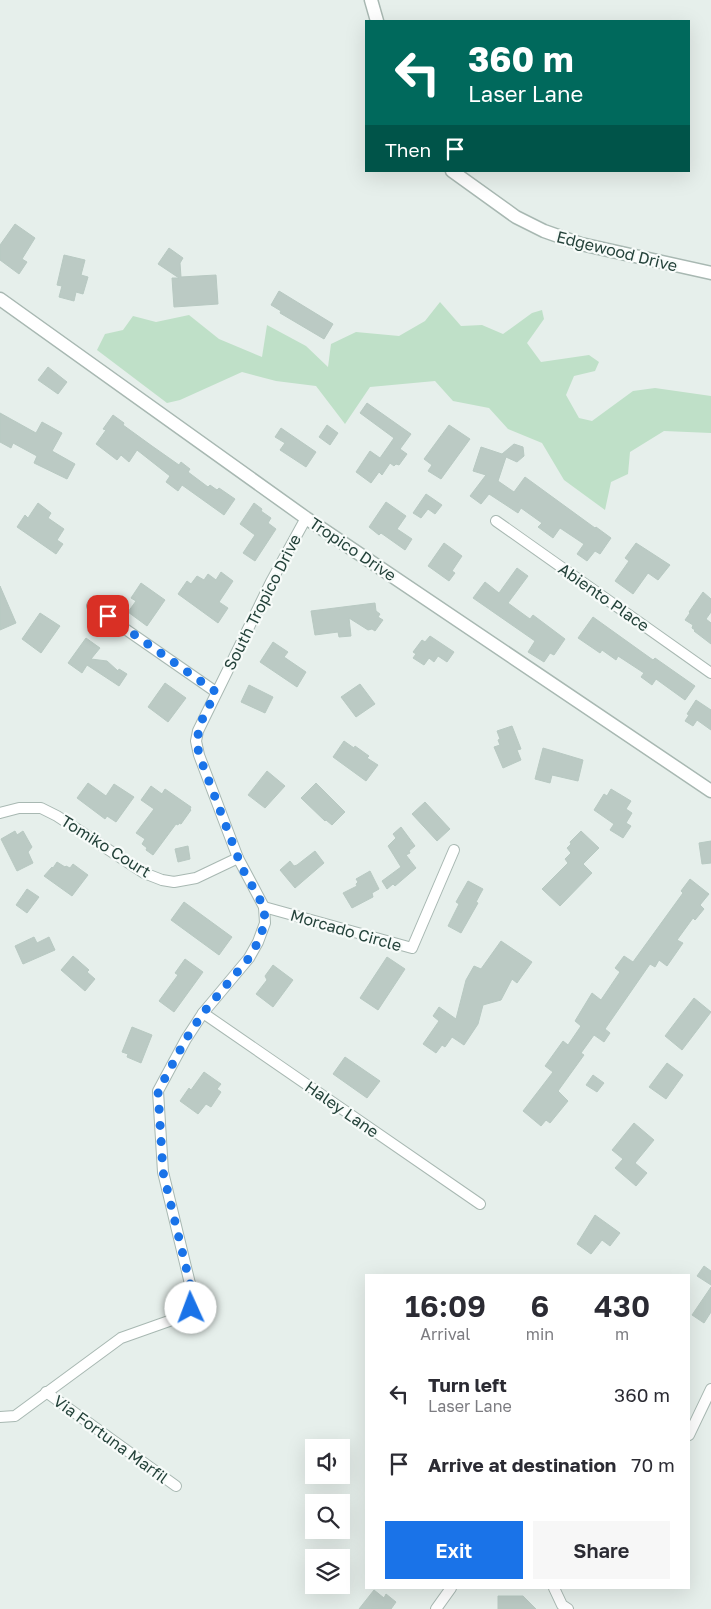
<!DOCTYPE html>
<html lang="en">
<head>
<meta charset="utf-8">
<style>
	body { margin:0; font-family:"Golos Text",sans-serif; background:#f7f7f7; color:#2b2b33; height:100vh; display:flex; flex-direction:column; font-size:19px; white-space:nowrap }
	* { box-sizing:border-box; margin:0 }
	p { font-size:16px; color:#7c7c81 }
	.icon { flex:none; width:28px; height:28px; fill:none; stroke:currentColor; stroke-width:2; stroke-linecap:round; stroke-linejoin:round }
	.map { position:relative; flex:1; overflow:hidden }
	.sheet { position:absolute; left:365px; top:1274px; width:325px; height:315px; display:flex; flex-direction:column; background:#fff; border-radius:0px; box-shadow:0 5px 20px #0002 }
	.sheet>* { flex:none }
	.hud { position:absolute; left:365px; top:20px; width:325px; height:152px; border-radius:0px; box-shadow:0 5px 20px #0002; background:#00695c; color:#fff; overflow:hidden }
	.fabs { position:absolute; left:305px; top:1439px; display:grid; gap:10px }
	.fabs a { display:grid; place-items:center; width:45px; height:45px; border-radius:0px; background:#fff; box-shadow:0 5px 20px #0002; font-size:25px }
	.pin { position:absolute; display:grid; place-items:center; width:42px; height:42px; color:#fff; margin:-21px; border-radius:10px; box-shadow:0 2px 8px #0006 }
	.me { position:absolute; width:55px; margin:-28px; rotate:358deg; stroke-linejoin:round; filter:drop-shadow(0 0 4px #0008) }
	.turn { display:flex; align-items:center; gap:18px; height:105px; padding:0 20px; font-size:22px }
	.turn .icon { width:65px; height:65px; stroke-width:2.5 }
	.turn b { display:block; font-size:35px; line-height:42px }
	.then { display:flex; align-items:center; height:48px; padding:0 20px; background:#0003; gap:10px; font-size:19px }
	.eta { display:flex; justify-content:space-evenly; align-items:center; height:85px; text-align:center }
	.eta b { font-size:30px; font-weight:600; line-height:35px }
	.cta { display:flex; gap:10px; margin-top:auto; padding:10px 20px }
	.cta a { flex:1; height:58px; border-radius:0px; background:#1a73e8; color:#fff; font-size:20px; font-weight:600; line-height:58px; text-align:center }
	.cta a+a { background:#f7f7f7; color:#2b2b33 }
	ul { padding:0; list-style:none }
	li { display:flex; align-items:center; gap:15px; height:70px; padding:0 20px }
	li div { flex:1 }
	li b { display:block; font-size:19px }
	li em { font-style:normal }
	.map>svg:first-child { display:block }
	.green { fill:#bfe0c8 }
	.building { fill:#bbcac4; stroke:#b8c9c2 }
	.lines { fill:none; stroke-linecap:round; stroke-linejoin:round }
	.minor-casing { stroke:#a8b8b2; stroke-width:12 }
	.tertiary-casing { stroke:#a8b8b2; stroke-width:15 }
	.minor { stroke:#fff; stroke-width:10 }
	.tertiary { stroke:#fff; stroke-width:12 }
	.route { stroke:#1a73e8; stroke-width:9; stroke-dasharray:0 16.2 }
	.labels { text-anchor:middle; stroke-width:4.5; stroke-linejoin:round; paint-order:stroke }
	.street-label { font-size:16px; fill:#24423a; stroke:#f7fbf9 }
</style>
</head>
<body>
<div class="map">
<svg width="711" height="1609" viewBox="0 0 711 1609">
	<rect width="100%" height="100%" fill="#e6efeb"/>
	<!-- green -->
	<polygon class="green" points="440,302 461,326 482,325 503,334 532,313 542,310 544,319 527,343 541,362 589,355 599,362 595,371 574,376 566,395 579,418 592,421 633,391 655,388 711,396 711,433 664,431 630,452 628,474 611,482 605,510 564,480 542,443 508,429 489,408 453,401 435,381 370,387 345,424 316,386 276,381 242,372 180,400 167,403 97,350 105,334 123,330 133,316 156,322 189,315 219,339 262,357 267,325 306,346 328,367 331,344 356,332 399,336 425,321"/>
	<!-- building -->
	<g class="building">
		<polygon points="15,224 35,238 22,259 27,262 19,274 0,260 0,245"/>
		<polygon points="169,248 183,258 180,263 181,277 216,275 218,304 174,307 172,278 179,278 158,264"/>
		<polygon points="64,255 85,260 81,275 88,277 83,294 76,292 74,301 59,297 62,286 57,285"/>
		<polygon points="279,291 333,324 324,339 280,313 281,311 271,305"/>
		<polygon points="48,367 67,382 58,394 38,380"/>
		<polygon points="367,403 411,434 400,449 407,454 399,465 396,464 394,466 390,463 382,475 379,472 371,483 356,472 370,451 380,458 394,438 360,413"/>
		<polygon points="0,413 36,433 42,422 62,433 52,451 75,464 67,479 34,463 37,456 13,443 11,448 0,442"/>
		<polygon points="113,415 124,423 123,425 152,446 179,465 181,462 190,469 188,472 208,487 210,485 217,490 219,488 235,499 224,515 182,485 178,491 166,482 170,476 137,450 129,462 121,455 117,460 96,444 106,430 103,429"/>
		<polygon points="327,425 338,433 330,445 319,437"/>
		<polygon points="449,425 470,439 441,479 428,471 432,465 424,459"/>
		<polygon points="281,428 316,452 306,467 280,450 285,443 275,437"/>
		<polygon points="514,444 523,447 524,456 517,462 506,457 498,481 514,492 525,477 595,528 596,527 611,538 600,554 595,551 587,561 577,554 584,544 560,528 553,538 538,527 542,523 521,508 518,513 489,494 481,504 470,496 486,475 473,471 481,447 502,454"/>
		<polygon points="426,494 442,505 435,514 428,509 421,518 413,513"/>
		<polygon points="386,502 406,516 397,529 412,539 405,550 381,533 379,535 369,527"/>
		<polygon points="38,503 51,513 48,518 64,529 57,540 63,544 56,554 17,527 25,515 28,518"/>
		<polygon points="254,503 262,509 261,511 271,518 268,523 276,529 255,561 243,553 255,535 240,524"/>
		<polygon points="444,543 462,556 452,571 455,573 449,581 428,566"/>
		<polygon points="636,543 670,565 658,580 648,573 633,594 615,581 629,561 625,558"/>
		<polygon points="517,568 528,576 508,603 530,619 533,615 565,639 554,655 550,653 544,662 528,652 535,641 473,598 485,582 499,593"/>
		<polygon points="221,572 233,581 219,602 228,608 218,623 178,594 187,581 191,584 197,576 204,580 208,574 216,580"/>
		<polygon points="141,583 165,600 147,626 128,612 136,601 131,598"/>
		<polygon points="0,586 16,623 0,630"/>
		<polygon points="703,592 711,599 711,612 706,619 711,623 711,644 694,631 695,630 692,628 693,625 685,620 690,613 689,612"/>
		<polygon points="375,603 376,611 380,614 378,617 383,620 375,631 372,629 368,630 349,618 351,636 339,637 338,632 315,635 311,611"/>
		<polygon points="40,613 60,626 41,653 22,639"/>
		<polygon points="593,617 653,660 655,658 695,686 685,700 656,679 652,685 641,677 644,673 618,656 616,660 602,650 600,653 578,638"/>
		<polygon points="430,636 454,652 447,662 438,656 434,662 429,658 424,665 413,658 416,654 413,652 422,640 425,642"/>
		<polygon points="86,638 100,648 91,659 107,661 118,671 119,669 127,674 119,686 87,665 82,673 68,663"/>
		<polygon points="273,642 288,652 284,657 306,672 297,687 260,662"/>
		<polygon points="165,683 186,698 168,722 148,707"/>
		<polygon points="360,684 375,704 356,717 341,697"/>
		<polygon points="249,685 273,697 265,713 241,702"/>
		<polygon points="696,700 711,710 711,730 697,720 693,726 685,721 689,715 687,714"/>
		<polygon points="512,726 521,749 517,750 521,760 503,768 494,747 500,745 498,740 500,739 497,731"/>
		<polygon points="344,741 354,748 355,746 369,756 367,758 378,765 366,781 333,757"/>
		<polygon points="543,748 583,760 578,781 552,775 550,783 535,779"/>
		<polygon points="267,771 285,786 265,808 248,795"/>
		<polygon points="88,783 106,796 114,784 134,797 116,822 107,816 105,819 77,798"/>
		<polygon points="316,783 345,812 332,825 326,820 325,821 301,798"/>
		<polygon points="151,786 162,794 165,789 191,807 190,809 191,810 181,824 179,823 178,825 176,824 153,855 146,850 147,848 142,844 145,839 136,833 154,809 141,800"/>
		<polygon points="611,789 631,801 626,809 632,813 626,823 631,826 623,838 610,830 614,824 594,810 604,794 607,796"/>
		<polygon points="425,802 450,829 437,841 412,814"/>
		<polygon points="401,827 415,846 409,851 410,853 406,855 416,868 395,886 393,884 387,889 382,881 401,867 388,846 396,838 393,834"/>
		<polygon points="15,831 17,835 23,831 32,847 28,852 33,863 17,871 1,839"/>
		<polygon points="581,831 599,848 583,864 592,873 560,906 542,889 568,863 565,859 571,853 567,848 571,844 570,842"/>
		<polygon points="711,841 711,863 702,864 699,843"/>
		<polygon points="188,846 190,859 178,862 175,849"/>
		<polygon points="315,851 324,863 295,888 280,870 290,861 294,866 297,865"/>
		<polygon points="57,862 65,867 66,866 70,868 73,864 88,875 72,896 44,876 52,867 53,868"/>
		<polygon points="370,871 379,889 372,893 373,897 352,908 343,893 357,886 356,884 358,882 356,879"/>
		<polygon points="690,879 709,894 700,905 704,909 695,920 693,918 677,940 683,943 667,966 659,960 655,967 650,964 605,1029 610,1033 604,1042 594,1035 581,1053 584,1055 558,1091 568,1101 550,1123 546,1120 541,1126 523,1111 553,1072 545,1066 563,1041 568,1045 581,1026 575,1021 592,993 601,1000 620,972 615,968 624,956 633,962 683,893 681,891"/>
		<polygon points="468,881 483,889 476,902 478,903 461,933 448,926 459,904 456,902"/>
		<polygon points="27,889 39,897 27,913 16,905"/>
		<polygon points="184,902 232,937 219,955 171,920"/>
		<polygon points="34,937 37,943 49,937 55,950 23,964 15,946"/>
		<polygon points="501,941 532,962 517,983 512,979 501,1000 483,1005 478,1024 464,1045 452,1037 445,1047 442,1045 436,1053 423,1044 439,1021 433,1016 439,1007 456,1019 466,980 474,966 481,969"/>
		<polygon points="73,956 89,970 87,972 95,979 85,991 61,970"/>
		<polygon points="387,957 405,969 378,1010 360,998"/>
		<polygon points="185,959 203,972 174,1012 159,1001 178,975 175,973"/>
		<polygon points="273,965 293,980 273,1007 256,994 267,980 265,976"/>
		<polygon points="694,998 711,1012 682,1050 665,1036"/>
		<polygon points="132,1027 152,1035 141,1063 127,1057 128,1054 122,1052"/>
		<polygon points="345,1057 380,1081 367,1098 333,1074"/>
		<polygon points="667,1063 683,1075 666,1099 649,1087"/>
		<polygon points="204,1072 221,1084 217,1089 221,1092 211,1107 206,1104 198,1114 180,1101 189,1088 191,1090"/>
		<polygon points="593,1075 604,1083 597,1092 586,1085"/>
		<polygon points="634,1123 654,1140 635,1163 647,1173 636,1186 615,1168 623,1159 612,1150"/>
		<polygon points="595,1215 620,1233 610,1246 602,1240 591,1254 577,1244"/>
		<polygon points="704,1266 711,1271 711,1285 697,1276"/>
		<polygon points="711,1287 711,1312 704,1323 692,1315"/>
		<polygon points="374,1590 384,1598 386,1594 396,1602 391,1609 359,1609"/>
		<polygon points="498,1596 523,1596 536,1609 498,1609"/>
	</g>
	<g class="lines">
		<!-- minor casing -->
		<g class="minor-casing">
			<g id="minor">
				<polyline points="496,521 711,673"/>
				<polyline points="92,606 216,692"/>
				<polyline points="0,813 19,808 41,808 57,816 144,873 162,880 174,882 196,878 238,858"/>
				<polyline points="264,907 412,948 454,850"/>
				<polyline points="203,1013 480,1204"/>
				<polyline points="46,1392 176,1486"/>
				<polyline points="0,1417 15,1416 121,1338 186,1315 191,1308 192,1292 163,1172 158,1091 186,1039 203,1013 249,958 258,942 265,923 264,907 238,858 199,755 196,741 198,731 271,582 306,518"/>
				<polyline points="689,1435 711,1389"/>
				<polyline points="554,1588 562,1605 568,1609"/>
				<polyline points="436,1609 451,1588"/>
			</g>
		</g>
		<!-- tertiary casing -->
		<g class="tertiary-casing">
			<g id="tertiary">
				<polyline points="371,0 377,21"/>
				<polyline points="452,171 516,217 544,231 581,244 711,273"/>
				<polyline points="0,299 306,518 711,791"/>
			</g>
		</g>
		<!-- minor -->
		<use href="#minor" class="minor"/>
		<!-- tertiary -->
		<use href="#tertiary" class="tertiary"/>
	</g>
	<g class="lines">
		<!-- route -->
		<path class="route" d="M108,616l108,76c-12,25 -22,35 -17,63l43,113 22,39 1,16 -7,19 -9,16 -46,55 -17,26 -28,52 5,81 29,120 -1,16"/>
	</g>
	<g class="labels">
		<!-- street labels -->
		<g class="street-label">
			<text transform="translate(617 251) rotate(14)" y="6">Edgewood Drive</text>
			<text transform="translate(353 549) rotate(34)" y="6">Tropico Drive</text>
			<text transform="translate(604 597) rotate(35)" y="6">Abiento Place</text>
			<text transform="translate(262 602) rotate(-63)" y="6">South Tropico Drive</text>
			<text transform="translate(106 846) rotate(32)" y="6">Tomiko Court</text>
			<text transform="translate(346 930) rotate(16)" y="6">Morcado Circle</text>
			<text transform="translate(342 1109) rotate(35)" y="6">Haley Lane</text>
			<text transform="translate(111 1439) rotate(36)" y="6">Via Fortuna Marfil</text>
		</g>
	</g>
</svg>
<div class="fabs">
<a><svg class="icon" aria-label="sound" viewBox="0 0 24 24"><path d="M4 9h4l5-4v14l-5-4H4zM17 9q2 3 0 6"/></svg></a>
<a><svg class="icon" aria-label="search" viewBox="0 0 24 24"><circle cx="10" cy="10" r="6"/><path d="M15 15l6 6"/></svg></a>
<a><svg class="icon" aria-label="layers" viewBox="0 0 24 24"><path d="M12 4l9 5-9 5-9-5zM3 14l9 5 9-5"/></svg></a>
</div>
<div class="pin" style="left:108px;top:616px;background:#d93025"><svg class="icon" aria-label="arrive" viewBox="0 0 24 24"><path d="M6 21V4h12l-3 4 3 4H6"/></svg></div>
<svg class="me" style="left:191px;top:1308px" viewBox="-20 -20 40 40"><circle r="19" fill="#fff"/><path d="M0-13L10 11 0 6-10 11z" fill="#1a73e8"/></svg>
<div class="hud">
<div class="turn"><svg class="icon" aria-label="left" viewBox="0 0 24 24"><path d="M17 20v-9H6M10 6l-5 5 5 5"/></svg><div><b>360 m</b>Laser Lane</div></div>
<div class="then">Then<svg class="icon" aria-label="arrive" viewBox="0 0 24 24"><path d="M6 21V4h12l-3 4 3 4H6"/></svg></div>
</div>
<section class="sheet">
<div class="eta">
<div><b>16:09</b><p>Arrival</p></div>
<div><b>6</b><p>min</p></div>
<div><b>430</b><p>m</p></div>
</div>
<ul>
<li><svg class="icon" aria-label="left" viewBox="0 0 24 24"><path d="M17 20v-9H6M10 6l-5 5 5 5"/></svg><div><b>Turn left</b><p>Laser Lane</p></div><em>360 m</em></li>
<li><svg class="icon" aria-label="arrive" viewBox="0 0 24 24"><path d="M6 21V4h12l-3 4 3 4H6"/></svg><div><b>Arrive at destination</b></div><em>70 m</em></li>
</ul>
<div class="cta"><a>Exit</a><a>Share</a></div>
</section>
</div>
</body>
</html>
